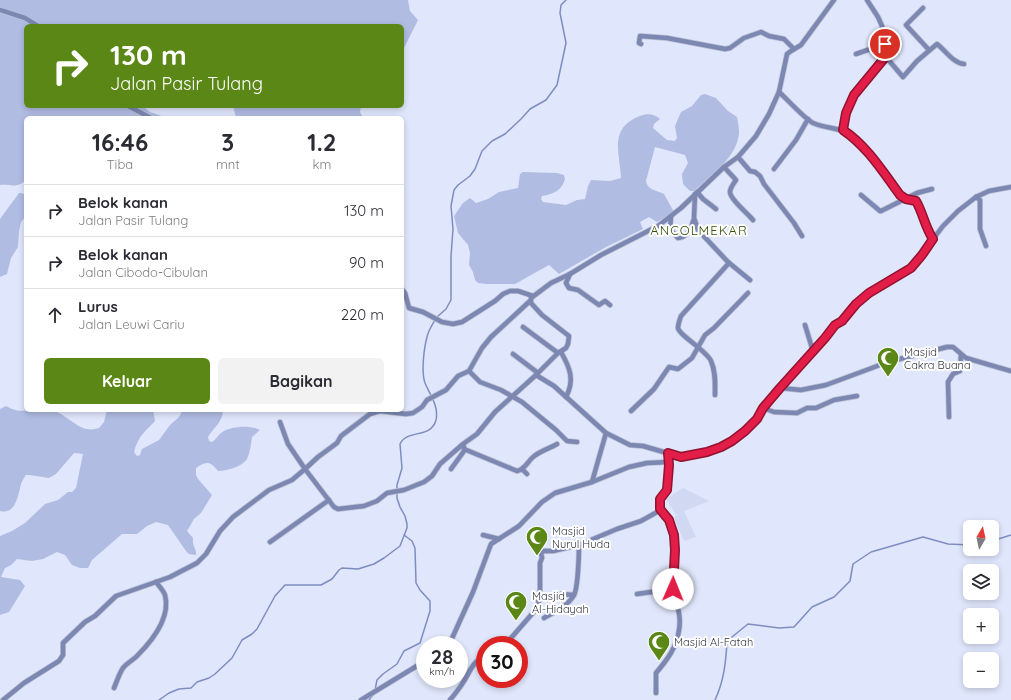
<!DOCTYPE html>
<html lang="id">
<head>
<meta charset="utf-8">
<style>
	body { margin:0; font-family:Quicksand,sans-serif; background:#f2f2f3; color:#2b2b33; height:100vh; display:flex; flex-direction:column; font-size:15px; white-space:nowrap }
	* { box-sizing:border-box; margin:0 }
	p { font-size:13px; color:#7c7c81 }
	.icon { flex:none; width:22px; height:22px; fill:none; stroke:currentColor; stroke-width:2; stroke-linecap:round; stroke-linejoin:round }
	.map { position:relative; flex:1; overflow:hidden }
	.panel { position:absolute; left:24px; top:116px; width:380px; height:296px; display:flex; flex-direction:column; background:#fff; border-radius:6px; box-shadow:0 2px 6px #0003 }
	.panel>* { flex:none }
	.top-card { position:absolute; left:24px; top:24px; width:380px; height:84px; border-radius:6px; box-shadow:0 2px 6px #0003; background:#5b8716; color:#fff; overflow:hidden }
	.needle { width:26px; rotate:9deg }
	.controls { position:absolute; left:963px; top:520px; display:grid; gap:8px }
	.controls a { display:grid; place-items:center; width:36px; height:36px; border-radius:6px; background:#fff; box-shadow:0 2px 6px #0003; font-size:20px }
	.speed { position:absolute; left:416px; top:636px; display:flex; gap:8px; font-size:20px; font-weight:700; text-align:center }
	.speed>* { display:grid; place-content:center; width:52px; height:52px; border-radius:50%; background:#fff; box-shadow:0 2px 6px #0003; line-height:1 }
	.speed small { font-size:10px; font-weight:400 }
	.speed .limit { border:6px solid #d22; background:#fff; color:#111 }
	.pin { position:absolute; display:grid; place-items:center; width:34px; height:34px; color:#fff; margin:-17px; border:2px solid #fff; border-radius:50%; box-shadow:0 1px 4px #0007 }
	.me { position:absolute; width:44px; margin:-22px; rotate:1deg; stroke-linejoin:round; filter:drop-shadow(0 0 3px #0008) }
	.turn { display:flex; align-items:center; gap:14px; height:84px; padding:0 20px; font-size:18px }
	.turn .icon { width:52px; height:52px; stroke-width:2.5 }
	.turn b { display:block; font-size:28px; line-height:34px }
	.eta { display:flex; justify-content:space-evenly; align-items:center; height:68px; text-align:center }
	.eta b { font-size:24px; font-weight:700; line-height:28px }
	.button { display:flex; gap:8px; margin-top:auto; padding:8px 20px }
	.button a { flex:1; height:46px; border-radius:6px; background:#5b8716; color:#fff; font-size:16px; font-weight:700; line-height:46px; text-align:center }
	.button a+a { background:#f2f2f3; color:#2b2b33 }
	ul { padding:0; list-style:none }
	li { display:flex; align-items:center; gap:12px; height:52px; padding:0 20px; border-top:1px solid #e1e1e2 }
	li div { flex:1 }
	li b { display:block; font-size:15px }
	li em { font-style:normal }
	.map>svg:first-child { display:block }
	.built { fill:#d0d8f2 }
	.green { fill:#b1bce3 }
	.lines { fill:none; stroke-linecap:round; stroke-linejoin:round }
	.stream { stroke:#7e8dc1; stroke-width:1.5 }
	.minor-casing { stroke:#bdc3d5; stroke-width:6 }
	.minor { stroke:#7d88b2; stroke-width:4.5 }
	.route-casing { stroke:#92132f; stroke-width:10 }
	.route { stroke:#e11d48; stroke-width:7 }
	.labels { text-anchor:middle; stroke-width:4; stroke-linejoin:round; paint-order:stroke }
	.poi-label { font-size:11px; fill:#32353f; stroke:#fff; text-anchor:start }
	.quarter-label { font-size:13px; letter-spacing:1px; fill:#345008; stroke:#fff }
</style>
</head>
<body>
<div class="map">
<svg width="1011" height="700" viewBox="0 0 1011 700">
	<rect width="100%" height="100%" fill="#e0e6fb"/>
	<!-- built -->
	<polygon class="built" points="683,488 709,501 684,511 696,537 684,541 674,518 680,513 676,515 666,499"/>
	<!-- green -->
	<g class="green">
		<path d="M0,0h408l2,11 8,9 -16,32v-26h-376v80h119v2l5,4 18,6h-87l-3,-2 -8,2h-44v62c-10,9 -15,4 -26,5z"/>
		<path d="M705,94l11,4 12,13 9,6c1,5 2,11 2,16 -2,25 -28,42 -45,58h-4l-7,-7 -1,-10 6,-11 -3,-8 -30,-8 -9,34c2,10 11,9 18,13l10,18 -17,10 -8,-5 -9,5 3,7 -37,18 -47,27 -10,-9 -34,19h-29l-8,-1 -3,-3 -2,-8 -4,-7 1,-12 -2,-8 -10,-12 -4,-17 9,-13 7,-5 6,5 12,-4 11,-7 19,-4 2,-14 3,-2 34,1 7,2 1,4c-3,11 -11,15 -23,17l-1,3 2,3 23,3 11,-5 8,-1 3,-13 3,-6 19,1 11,-3c-1,-24 -13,-50 19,-62 7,-3 15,-2 20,3l-6,5 -1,4 14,12 8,1 2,-3 -2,-12 6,-14 11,-6 9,-11z"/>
		<polygon points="233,106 361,106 360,112 363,118 236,118"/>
		<polygon points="19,193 22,193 26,196 26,216 21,222 19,231 18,247 11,258 7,274 0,277 0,219"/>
		<path d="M6,406c15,10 29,1 45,4 12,2 26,18 36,19 4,1 9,0 12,-1l5,-6 3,-12h46l2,11c-11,11 -17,16 -21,31l3,4 3,-1 2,-6 17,-9 11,-15 9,-8 4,-7h40c0,12 -10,18 -15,27l1,4 3,1c5,-3 7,-9 12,-11 9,-5 27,-6 36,-1l-8,7c-1,7 -2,16 -5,22 -5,8 -21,12 -29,12 -8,-10 -11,-10 -22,-3v7l2,4 14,16 -11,18 -7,6 -7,12 6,7c-1,9 4,11 3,17l-7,-1 -3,-3 -18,-26 -12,-3 -9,4 -10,8h-15l-30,26 -4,8h-8l-8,-3 -7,-10 -8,-3 -14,7 -11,2 -15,-2 -6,6 -6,3 -4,9 19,3 5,6 -16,26 -9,3v-79l12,-5 13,-8 20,-19 13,-4 10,-8h4l4,-4 7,-34 -9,-1 -18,21 -7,4 -20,-3h-3c-2,3 -4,6 -5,9 -3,11 -5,31 -21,27v-102z"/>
	</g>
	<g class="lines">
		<!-- stream -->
		<g class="stream">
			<polyline points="437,317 446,309 451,300 451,256 453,229 451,206 454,190 458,185 470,176 475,169 482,151 492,141 505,134 521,119 530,109 546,100 557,85 566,43 560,13 561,5 566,0"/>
			<polyline points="992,541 1011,535"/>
			<polyline points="375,690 377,680 383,674 397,664 404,651 420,643 430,611 430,601 420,590 416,583 415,548 412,541 404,535"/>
			<path d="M159,700l10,-7 10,-4 12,-1 6,-6 12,-4 6,-4 17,-16 10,-18 10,-6 5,-5 18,-33 10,-11h36l11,-6 7,-9 3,-2 16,1 16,-5 10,-6 16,-12 7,-18v-4l-2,-8 -5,-9 -3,-9v-13l5,-17 -2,-24c7,-15 31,-5 36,-24 3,-14 -6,-25 -11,-37 -4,-11 -1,-35 2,-46 1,-6 5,-12 8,-17"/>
			<polyline points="369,700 373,695"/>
			<path d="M715,700c9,-19 11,-39 12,-59l21,-17 31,4 15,-1 18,-20 22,-10 16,-16 3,-17 18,-12 52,-15 25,7 22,1"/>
		</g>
		<!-- minor casing -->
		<g class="minor-casing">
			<g id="minor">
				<polyline points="834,0 801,45 791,51 787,54 779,92 769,114 756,136 738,157 724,167 681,208 658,226 601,255 570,274 551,283 531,298 531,303 542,315 569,336 568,344 566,348 558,353 536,375 554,386 606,433 630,445 643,446 681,457 707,452 721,447 732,441 745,431 757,419 763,408 780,388 801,390 826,385 888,362 947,347 953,347 966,358 1011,371"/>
				<polyline points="923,8 906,25 929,50"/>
				<polyline points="0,10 25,18 38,26"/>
				<polyline points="641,44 639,43 640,36 667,38 725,49 730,48 744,38 761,32 769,36 784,39 794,49"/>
				<polyline points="856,54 885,44"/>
				<path d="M886,57l17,20 14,-16 20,-17c8,6 16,19 27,20"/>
				<path d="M779,92c8,7 26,27 34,31 13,6 27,4 38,12 20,16 34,40 49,60l6,4 10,2c7,12 9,26 17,38"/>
				<polyline points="128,106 151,118"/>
				<polyline points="843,130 846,113 854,95 887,55 882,26 878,17 867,0"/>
				<polyline points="738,157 750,171 755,172 760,176 764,184 794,223 802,236"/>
				<path d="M724,167l12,13c-2,3 -6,8 -6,12 0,7 18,22 23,28"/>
				<polyline points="774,169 796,140 808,119"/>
				<polyline points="697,192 703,199 716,209"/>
				<polyline points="695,194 694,218 698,230 728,262 750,280"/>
				<polyline points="861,195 880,211 881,211 917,193 932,189"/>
				<polyline points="976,197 980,200 980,229 986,246"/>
				<path d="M671,216l-1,13 8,9c9,-1 14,-9 15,-17"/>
				<polyline points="570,274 566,283 569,288 578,290 599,305 605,301 610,305"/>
				<polyline points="402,289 405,293 409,308 423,312 442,322 453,324 462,322 495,301 503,294 510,291 518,291 533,296"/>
				<polyline points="530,301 491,337 482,348 469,371 480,382 501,390 522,402 556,430 567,441 577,442"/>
				<polyline points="805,325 813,351"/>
				<polyline points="523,327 558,353"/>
				<path d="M561,352c9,16 14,28 5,45"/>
				<polyline points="513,354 538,373"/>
				<polyline points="780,388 825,339 835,325 842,321 856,304 869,293 911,268 943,226 958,211 976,197 989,191 1011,187"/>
				<path d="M715,395c0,-11 1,-23 -4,-34 -4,-10 -32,-26 -33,-33 0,-4 2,-9 3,-12l48,-53"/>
				<polyline points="763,408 774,412 797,413 807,408 816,408 834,400 857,396"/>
				<polyline points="631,411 654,389 669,367 678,369 692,358 705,335 714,328 748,293"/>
				<polyline points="949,417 948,382 953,374 960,371 961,355"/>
				<polyline points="280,422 288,444 305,469 318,457 337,443 341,436 370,414 380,411 406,414 413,413 422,407 427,400 446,390 458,376 469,371"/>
				<path d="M464,449l53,22c7,-1 10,-8 15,-13 7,-7 17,-9 25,-14"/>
				<polyline points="451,469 464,451 464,447"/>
				<polyline points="522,469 527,474"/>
				<polyline points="592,482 606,433"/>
				<polyline points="483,535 499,539"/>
				<polyline points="270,542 329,500"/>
				<polyline points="637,594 673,589"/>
				<polyline points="538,600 561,594 574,595"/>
				<path d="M544,618c10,-6 24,-12 30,-23 4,-7 5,-40 5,-50"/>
				<polyline points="449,645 473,592 491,544 519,526 542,502 555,493 592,482 629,467 647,463 669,462"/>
				<path d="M505,645l33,-38 2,-18v-26l2,-5 -1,-5 3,-2h9l26,-6 38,-16 24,-8 18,-10 1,-2c-1,-13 2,-8 6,-17 4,-8 2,-30 2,-39"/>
				<path d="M114,688c3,-7 5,-14 9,-20 4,-5 10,-8 14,-12 15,-15 34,-38 28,-61 -2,-5 -6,-9 -9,-13"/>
				<path d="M656,693v-20c11,-13 21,-26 23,-43 3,-17 -4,-27 -6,-42 -2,-26 10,-58 -13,-79"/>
				<polyline points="3,700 24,683 59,661 63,655 63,643 85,622 95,616 116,596 170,577 197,563 206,554 220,531 233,517 269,490 292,480 305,469 334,507 338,509 364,506 377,501 387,493 404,490 424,482 432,476 440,464 463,444 477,434 495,412 536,375"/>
				<polyline points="361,700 425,661"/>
				<path d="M450,700c5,-6 10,-12 14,-19 6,-9 9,-21 21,-24"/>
			</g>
		</g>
		<!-- minor -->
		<use href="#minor" class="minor"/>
	</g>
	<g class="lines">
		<!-- route casing -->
		<g class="route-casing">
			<path id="route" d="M673,589l2,-39 -1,-15 -5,-15 -9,-11v-10l7,-9 2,-25 -1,-12 13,4 26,-5 14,-5 11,-6 13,-10 12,-12 6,-11 17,-20 45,-50 10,-13 7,-4 14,-17 13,-11 42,-25 11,-13 11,-16c-8,-12 -10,-26 -17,-38l-10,-2 -6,-4c-17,-23 -33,-49 -57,-65l3,-17 8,-18 33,-40 -2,-11"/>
		</g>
		<!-- route -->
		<use href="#route" class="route"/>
	</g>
	<!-- icons -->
	<defs>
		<g id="mosque-pin" transform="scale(1.15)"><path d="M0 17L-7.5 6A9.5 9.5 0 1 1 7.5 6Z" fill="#5b8716" stroke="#fff"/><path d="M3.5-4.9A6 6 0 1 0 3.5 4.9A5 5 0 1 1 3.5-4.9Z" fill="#fff"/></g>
	</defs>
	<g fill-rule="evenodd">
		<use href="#mosque-pin" x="888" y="358"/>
		<use href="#mosque-pin" x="537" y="537"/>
		<use href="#mosque-pin" x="516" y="602"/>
		<use href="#mosque-pin" x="659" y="642"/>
	</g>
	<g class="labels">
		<!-- poi labels -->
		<g class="poi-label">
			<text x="904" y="356">Masjid<tspan x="904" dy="13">Cakra Buana</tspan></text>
			<text x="552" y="535">Masjid<tspan x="552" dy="13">Nurul Huda</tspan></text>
			<text x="532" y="600">Masjid<tspan x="532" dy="13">Al-Hidayah</tspan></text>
			<text x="674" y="646">Masjid Al-Fatah</text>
		</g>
		<!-- quarter labels -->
		<g class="quarter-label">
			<text x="699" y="235">ANCOLMEKAR</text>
		</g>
	</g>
</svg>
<div class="controls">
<a><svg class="needle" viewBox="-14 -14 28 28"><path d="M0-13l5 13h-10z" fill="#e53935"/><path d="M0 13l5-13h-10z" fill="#7c7c81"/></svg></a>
<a><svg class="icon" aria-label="layers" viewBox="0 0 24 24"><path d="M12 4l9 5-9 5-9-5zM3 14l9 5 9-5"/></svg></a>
<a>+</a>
<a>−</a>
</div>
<div class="speed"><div>28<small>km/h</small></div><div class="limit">30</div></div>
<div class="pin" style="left:885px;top:44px;background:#d93025"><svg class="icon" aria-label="arrive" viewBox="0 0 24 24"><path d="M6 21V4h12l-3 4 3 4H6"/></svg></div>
<svg class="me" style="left:673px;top:589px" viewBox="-20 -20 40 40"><circle r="19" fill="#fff"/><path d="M0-13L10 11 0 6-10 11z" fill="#e11d48"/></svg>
<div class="top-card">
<div class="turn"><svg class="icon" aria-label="right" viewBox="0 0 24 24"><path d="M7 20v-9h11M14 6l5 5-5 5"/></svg><div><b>130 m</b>Jalan Pasir Tulang</div></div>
</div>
<section class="panel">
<div class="eta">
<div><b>16:46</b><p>Tiba</p></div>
<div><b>3</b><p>mnt</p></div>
<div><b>1.2</b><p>km</p></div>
</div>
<ul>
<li><svg class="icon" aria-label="right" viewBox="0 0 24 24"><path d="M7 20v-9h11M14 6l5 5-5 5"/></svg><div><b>Belok kanan</b><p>Jalan Pasir Tulang</p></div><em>130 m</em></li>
<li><svg class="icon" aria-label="right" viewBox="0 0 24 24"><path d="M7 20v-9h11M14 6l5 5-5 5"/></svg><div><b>Belok kanan</b><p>Jalan Cibodo-Cibulan</p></div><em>90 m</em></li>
<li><svg class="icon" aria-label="ahead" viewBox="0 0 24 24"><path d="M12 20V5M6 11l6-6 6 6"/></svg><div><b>Lurus</b><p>Jalan Leuwi Cariu</p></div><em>220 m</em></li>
</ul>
<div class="button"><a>Keluar</a><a>Bagikan</a></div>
</section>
</div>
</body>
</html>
